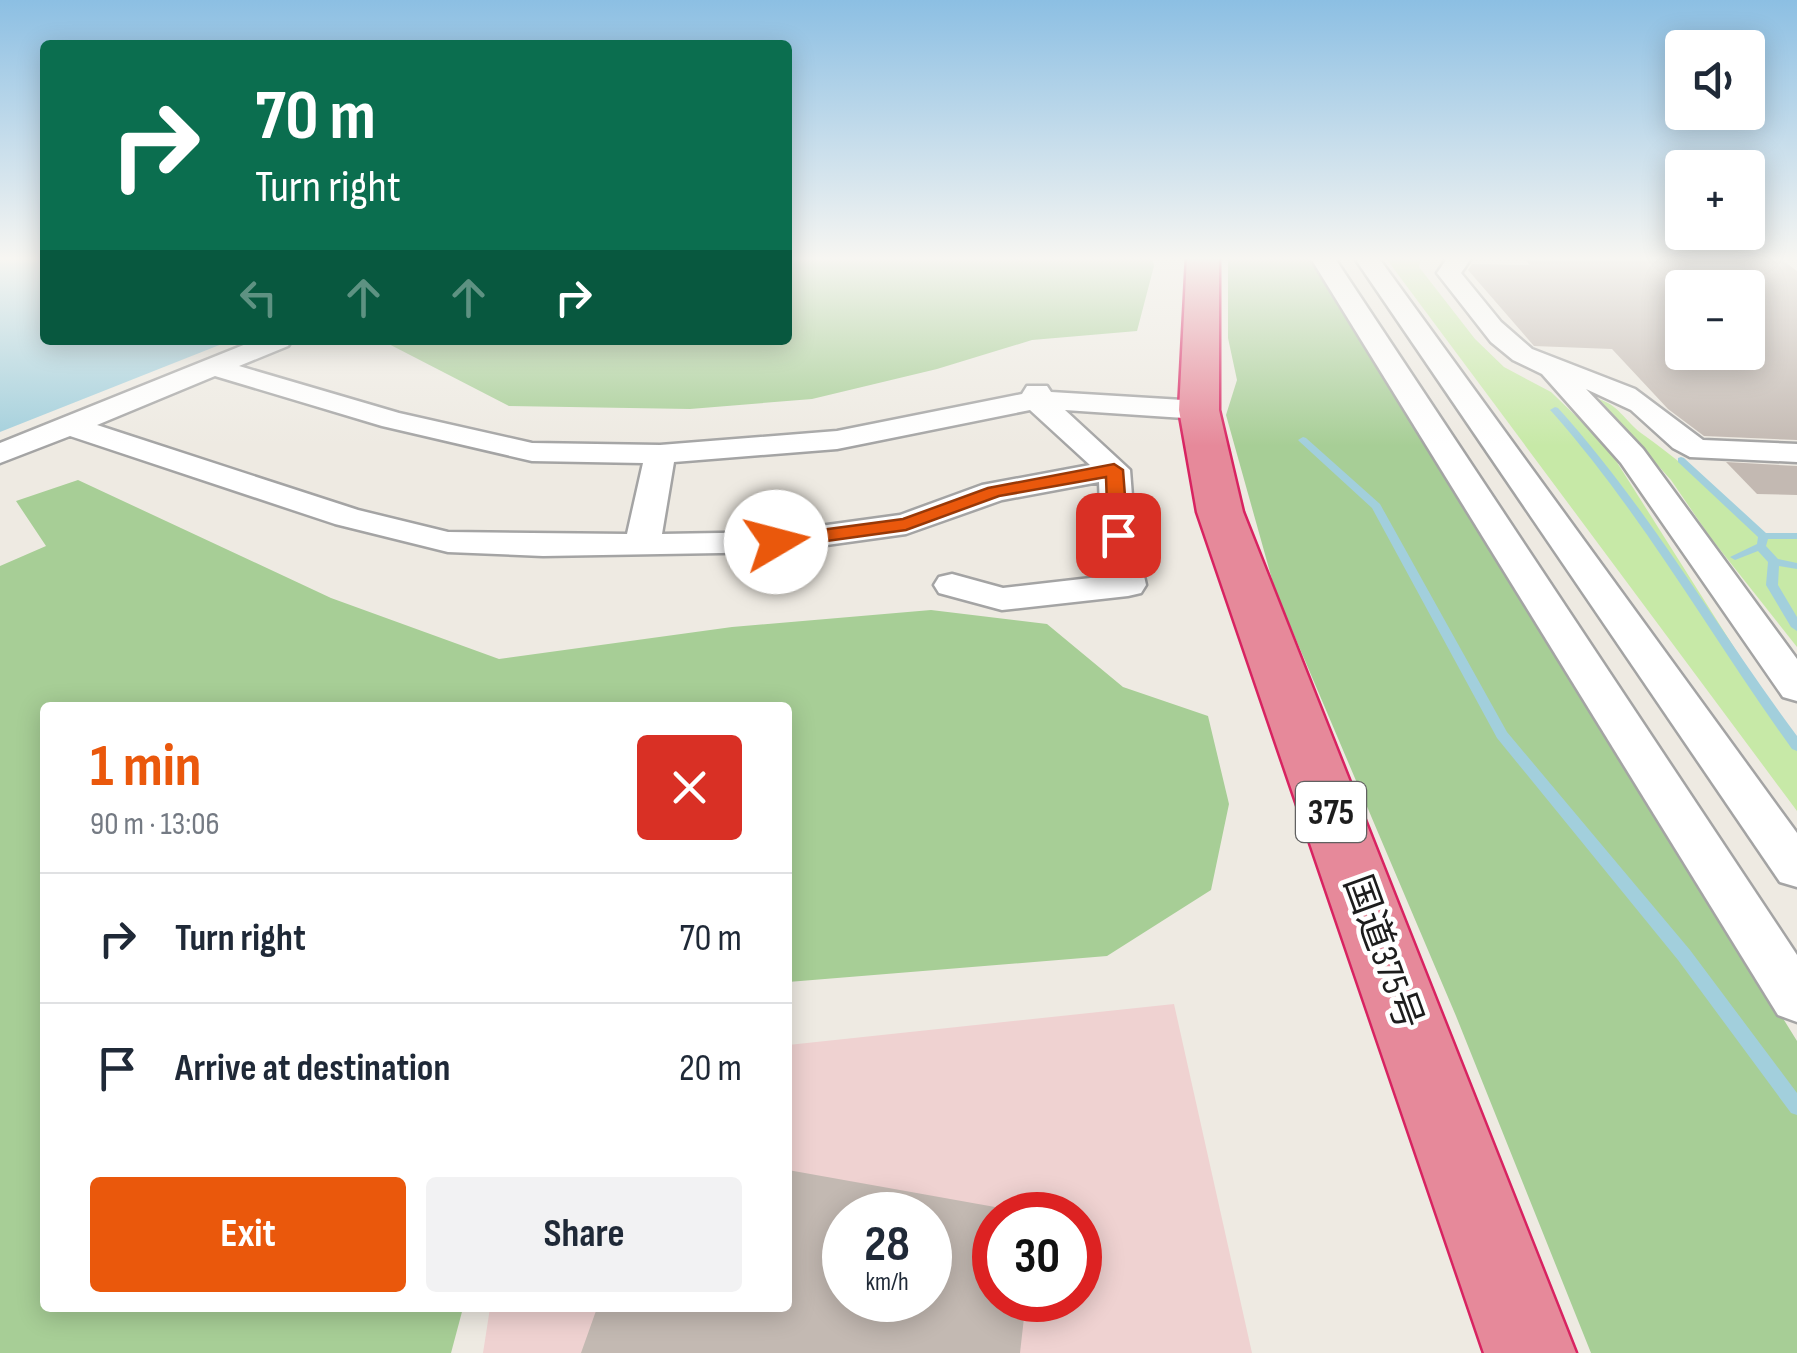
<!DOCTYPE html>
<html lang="en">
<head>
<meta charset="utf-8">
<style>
	body { margin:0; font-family:"Sofia Sans Condensed","Noto Sans JP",sans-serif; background:#f2f2f3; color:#1f2937; height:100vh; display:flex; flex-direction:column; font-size:38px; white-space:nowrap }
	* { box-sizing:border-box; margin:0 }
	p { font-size:32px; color:#747a83 }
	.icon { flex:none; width:55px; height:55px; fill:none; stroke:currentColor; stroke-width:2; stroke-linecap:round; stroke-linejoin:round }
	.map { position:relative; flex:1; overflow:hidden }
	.panel { position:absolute; left:40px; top:702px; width:752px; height:610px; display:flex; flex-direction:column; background:#fff; border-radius:10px; box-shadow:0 5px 25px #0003 }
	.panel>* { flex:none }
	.top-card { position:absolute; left:40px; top:40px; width:752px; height:305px; border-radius:10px; box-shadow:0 5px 25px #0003; background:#0b6e4f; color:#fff; overflow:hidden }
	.controls { position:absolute; left:1665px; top:30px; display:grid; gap:20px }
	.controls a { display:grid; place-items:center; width:100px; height:100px; border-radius:10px; background:#fff; box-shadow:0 5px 25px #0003; font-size:50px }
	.speed { position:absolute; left:822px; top:1192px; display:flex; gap:20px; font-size:50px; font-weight:700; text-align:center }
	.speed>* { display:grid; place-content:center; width:130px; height:130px; border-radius:50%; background:#fff; box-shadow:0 5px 25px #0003; line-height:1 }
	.speed small { font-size:25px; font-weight:400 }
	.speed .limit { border:15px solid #d22; background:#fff; color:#111 }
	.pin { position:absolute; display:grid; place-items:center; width:85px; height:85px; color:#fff; margin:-42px; border-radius:20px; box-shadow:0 5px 15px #0006 }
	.me { position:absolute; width:110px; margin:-55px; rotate:82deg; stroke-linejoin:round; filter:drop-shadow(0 0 8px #0008) }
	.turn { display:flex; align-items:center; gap:35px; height:210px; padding:0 50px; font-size:45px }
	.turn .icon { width:130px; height:130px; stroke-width:2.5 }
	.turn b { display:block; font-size:70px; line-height:85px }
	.lanes { display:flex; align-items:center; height:95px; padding:0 50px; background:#0003; justify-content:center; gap:50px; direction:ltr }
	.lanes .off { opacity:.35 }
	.round { display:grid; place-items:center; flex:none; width:105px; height:105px; border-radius:10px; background:#f2f2f3 }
	.summary { display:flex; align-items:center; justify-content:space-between; height:170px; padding:0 50px }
	h1 { font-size:60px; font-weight:700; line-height:75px; color:#ea580c }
	.primary-button { display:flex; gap:20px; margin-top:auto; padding:20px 50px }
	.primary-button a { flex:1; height:115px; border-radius:10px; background:#ea580c; color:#fff; font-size:40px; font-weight:700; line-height:115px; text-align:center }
	.primary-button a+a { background:#f2f2f3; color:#1f2937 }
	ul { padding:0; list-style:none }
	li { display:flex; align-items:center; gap:30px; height:130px; padding:0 50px; border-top:2px solid #e0e1e3 }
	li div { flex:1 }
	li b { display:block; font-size:38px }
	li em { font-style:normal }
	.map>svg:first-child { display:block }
	.commercial { fill:#efd2d1; fill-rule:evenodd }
	.grass { fill:#c7e9a7 }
	.forest { fill:#a7ce96 }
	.water { fill:#a2cfdc }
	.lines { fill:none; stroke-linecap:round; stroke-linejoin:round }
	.stream { fill:#a2cfdc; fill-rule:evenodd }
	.building { fill:#c3b9b2; fill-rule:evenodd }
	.minor-casing { stroke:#a4a4a4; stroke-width:5 }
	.highway-casing { stroke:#d82361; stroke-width:5 }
	.minor { fill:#fff; fill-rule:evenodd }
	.highway { fill:#e6899a; fill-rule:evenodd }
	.route { fill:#ea580c; stroke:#983908; stroke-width:2.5 }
	.labels { text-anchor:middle; stroke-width:9; stroke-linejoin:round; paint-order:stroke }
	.shield { fill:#fff; stroke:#616161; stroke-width:2.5 }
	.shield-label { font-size:35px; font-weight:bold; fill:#1d1d1d }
	.street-label { font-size:38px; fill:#1d1d1d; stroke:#fff }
</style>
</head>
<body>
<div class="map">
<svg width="1797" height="1353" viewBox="0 0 1797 1353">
	<rect width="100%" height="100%" fill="#eeeae2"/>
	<!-- commercial -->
	<path class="commercial" d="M1174,1004l78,349h-769l7,-45h298v-263zM845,1215h85v85h-85zM995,1215h85v85h-85z"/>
	<!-- grass -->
	<g class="grass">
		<polygon points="1385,257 1421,257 1419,267 1475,339 1504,367 1551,392 1606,445 1797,747 1797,811"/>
		<path d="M1598,399c20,5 27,22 43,34 44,31 82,66 122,103h34v111l-87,-110 -39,-57z"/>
	</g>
	<!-- forest -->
	<g class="forest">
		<polygon points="788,257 1152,257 1154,266 1137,331 1032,340 937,369 812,399 690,409 509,406 381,340 788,340"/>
		<polygon points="1228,257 1311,257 1797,1041 1797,1353 1591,1353 1456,1016 1275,590 1226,415 1237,380 1228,338"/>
		<polygon points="78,480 331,598 499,659 732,627 931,610 1047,624 1123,687 1208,716 1229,804 1211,890 1107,956 788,982 788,708 45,708 45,1308 463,1308 451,1353 0,1353 0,566 46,546 16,501"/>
	</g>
	<!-- water -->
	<polygon class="water" points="0,257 45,257 45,340 232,340 0,432"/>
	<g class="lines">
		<!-- stream -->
		<g class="stream">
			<path d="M1555,407l3,1c92,102 158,219 239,328v15l-5,-2c-81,-112 -148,-233 -240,-337l-2,-2z"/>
			<polygon points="1303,437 1306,438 1380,504 1507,732 1690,950 1797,1093 1797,1115 1791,1113 1678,960 1497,738 1372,508 1300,442 1298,440"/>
			<polygon points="1681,457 1684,458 1766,533 1797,533 1797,539 1768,539 1766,546 1778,559 1797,563 1797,569 1779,566 1778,585 1797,617 1797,631 1791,627 1766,585 1768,562 1758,551 1735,560 1730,557 1757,544 1758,537 1678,462 1678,458"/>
		</g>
	</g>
	<!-- building -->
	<g class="building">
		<path d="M1522,257h256l19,14v169l-93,-4 -36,-27 -56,-60 -78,-3 -66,-76 4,-6 58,1zM1682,288h66v64h-66z"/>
		<polygon points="1726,462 1797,466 1797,495 1757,494"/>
		<path d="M788,1170l207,37v93h31l-6,53h-439l16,-45h191zM845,1215h85v85h-85z"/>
	</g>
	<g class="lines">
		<!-- minor casing -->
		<g class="minor-casing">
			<g id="minor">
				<polygon points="1310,257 1334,257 1797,955 1797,1022 1778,1015"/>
				<polygon points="1354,257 1378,257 1797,833 1797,887 1780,882"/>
				<polygon points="1448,257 1472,257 1461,273 1501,322 1532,349 1635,389 1703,440 1797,444 1797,462 1690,457 1673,448 1631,410 1586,389 1643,449 1797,659 1797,701 1783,697 1621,463 1542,374 1513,360 1491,342 1437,273"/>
				<path d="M256,340h36l-4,6 -49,20 160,47 133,30 128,2 177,-14 185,-37 5,-8h20l4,6 148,9 10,3 5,6 -5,6 -10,3 -134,-9 65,60 5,65 11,50 -5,8 -13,3 -126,14 -63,-17 -5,-8 5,-8 13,-3 51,14 105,-12 -7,-41 -2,-53 -97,18 -96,34 -130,18 -233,4 -95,-4 -113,-28 -265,-88 -70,27v-20zM215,376l167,50 150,35 111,2 -16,71 -179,-2 -90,-22 -261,-85zM1030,410l60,55 -108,20 -82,30 -124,17 -114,2 12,-72 163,-13z"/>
			</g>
		</g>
		<!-- highway casing -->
		<g class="highway-casing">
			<polygon id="highway" points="1187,257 1219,257 1219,410 1243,512 1576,1353 1484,1353 1197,512 1179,410"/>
		</g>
		<!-- minor -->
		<use href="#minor" class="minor"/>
		<!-- highway -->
		<use href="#highway" class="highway"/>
	</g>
	<!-- sky -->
	<linearGradient id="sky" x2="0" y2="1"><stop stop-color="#8cbfe3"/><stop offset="0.58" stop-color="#f7f6f2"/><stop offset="1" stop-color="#f7f6f2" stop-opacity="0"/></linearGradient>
	<rect width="1797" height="446" fill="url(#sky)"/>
	<!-- route -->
	<polygon class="route" points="1114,464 1123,470 1128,535 1118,541 1108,535 1106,477 999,496 906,530 776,548 766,542 776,536 903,519 988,488"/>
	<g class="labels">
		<!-- shield labels -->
		<rect class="shield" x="1296" y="782" width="70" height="60" rx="8"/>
		<g class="shield-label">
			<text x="1331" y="824">375</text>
		</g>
		<!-- street labels -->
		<g class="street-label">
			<text transform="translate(1384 952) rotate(70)" y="13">国道375号</text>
		</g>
	</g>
</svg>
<div class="controls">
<a><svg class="icon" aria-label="sound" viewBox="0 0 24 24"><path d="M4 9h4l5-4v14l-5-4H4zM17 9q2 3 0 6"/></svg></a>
<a>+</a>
<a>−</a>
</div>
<div class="speed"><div>28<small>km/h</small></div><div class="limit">30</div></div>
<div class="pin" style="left:1118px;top:535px;background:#d93025"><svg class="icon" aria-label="arrive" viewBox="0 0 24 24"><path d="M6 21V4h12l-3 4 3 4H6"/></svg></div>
<svg class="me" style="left:776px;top:542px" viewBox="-20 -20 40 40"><circle r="19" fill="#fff"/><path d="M0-13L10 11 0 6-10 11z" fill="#ea580c"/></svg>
<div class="top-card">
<div class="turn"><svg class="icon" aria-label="right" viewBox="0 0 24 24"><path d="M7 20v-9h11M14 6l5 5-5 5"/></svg><div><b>70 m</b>Turn right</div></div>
<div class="lanes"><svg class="icon off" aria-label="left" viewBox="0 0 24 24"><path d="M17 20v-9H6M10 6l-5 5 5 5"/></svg><svg class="icon off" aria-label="ahead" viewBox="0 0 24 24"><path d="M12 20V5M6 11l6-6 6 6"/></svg><svg class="icon off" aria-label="ahead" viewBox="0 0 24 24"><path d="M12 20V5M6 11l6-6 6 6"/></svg><svg class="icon" aria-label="right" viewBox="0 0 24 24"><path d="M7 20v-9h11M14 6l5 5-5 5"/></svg></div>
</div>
<section class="panel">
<div class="summary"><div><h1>1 min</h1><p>90 m · 13:06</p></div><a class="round" style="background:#d93025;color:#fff"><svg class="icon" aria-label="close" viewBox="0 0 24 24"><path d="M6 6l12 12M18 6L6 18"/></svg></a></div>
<ul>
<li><svg class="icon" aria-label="right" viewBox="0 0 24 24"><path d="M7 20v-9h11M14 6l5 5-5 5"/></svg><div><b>Turn right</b></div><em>70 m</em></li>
<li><svg class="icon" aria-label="arrive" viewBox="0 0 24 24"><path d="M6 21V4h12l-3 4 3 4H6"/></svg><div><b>Arrive at destination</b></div><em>20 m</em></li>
</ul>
<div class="primary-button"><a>Exit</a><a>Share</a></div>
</section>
</div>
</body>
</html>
